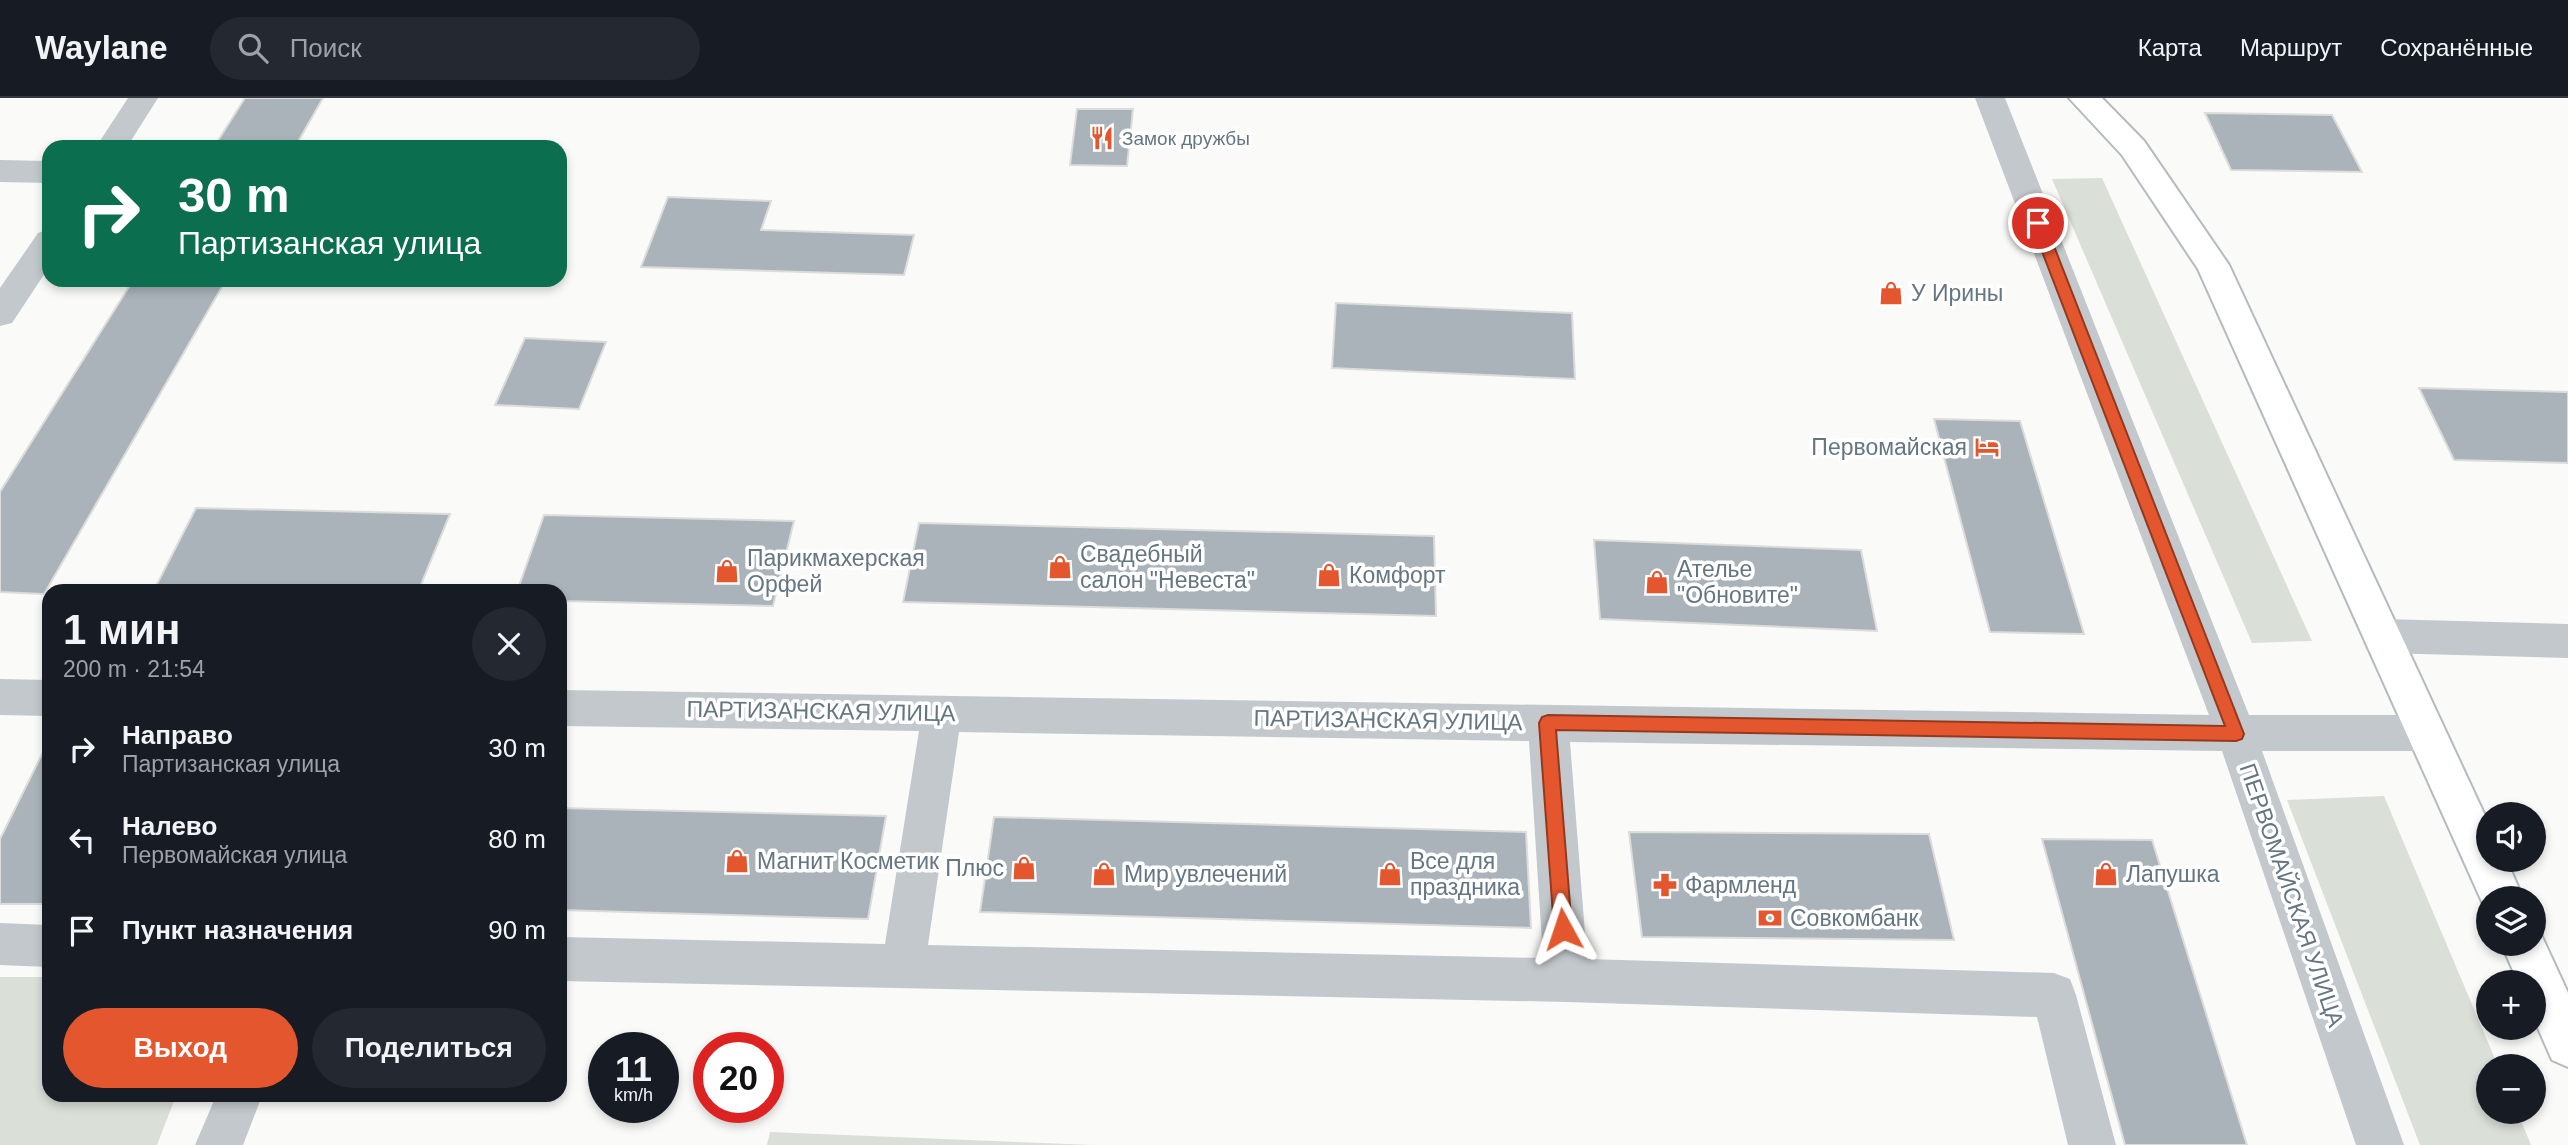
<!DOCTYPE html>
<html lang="ru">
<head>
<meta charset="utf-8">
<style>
	body { margin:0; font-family:Helvetica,sans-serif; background:#242831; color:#f1f3f6; height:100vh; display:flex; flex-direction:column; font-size:26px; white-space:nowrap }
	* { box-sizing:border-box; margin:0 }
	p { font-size:23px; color:#9ea1a6 }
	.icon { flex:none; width:38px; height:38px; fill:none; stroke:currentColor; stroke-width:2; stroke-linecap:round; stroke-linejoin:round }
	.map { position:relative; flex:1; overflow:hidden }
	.details { position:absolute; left:42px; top:486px; width:525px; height:518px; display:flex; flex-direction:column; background:#171b24; border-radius:21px; box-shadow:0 4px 10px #0003 }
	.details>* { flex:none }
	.guide { position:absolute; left:42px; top:42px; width:525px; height:147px; border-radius:21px; box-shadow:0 4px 10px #0003; background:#0b6e4f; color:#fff; overflow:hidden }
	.controls { position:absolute; left:2476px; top:704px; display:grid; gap:14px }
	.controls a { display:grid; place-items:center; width:70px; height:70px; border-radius:50%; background:#171b24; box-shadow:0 4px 10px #0003; font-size:35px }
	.speed { position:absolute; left:588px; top:934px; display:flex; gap:14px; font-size:35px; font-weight:700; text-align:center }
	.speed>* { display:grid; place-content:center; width:91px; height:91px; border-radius:50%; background:#171b24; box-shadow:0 4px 10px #0003; line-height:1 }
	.speed small { font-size:18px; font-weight:400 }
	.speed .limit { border:10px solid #d22; background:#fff; color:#111 }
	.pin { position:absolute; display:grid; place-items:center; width:60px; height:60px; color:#fff; margin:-30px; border:4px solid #fff; border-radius:50%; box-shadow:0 2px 7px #0007 }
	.me { position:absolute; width:77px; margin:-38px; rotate:355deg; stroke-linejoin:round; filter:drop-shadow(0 0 5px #0008) }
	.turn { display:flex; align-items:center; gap:24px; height:147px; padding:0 21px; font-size:32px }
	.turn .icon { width:91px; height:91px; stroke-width:2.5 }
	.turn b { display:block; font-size:49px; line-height:60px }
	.round { display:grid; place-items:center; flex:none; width:74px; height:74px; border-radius:37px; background:#242831 }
	.overview { display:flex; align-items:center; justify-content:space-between; height:119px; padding:0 21px }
	h1 { font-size:42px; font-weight:700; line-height:52px }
	.primary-button { display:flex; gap:14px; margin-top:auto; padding:14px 21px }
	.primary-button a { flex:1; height:80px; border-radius:42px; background:#e4572e; color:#fff; font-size:28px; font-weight:700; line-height:80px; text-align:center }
	.primary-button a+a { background:#242831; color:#f1f3f6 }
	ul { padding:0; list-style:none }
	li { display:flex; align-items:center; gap:21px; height:91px; padding:0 21px }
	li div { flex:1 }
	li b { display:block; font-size:26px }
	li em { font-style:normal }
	header { display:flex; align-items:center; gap:42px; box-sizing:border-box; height:98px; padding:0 35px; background:#171b24; border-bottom:2px solid #363941 }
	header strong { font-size:33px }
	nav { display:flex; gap:38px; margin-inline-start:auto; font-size:24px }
	.search { width:490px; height:63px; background:#242831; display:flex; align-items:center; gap:18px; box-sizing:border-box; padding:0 24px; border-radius:38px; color:#9ea1a6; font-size:26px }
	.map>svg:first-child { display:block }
	.green { fill:#dadfd7 }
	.building { fill:#aab3b9; stroke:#dcdcda; stroke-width:2 }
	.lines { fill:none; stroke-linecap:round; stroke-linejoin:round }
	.major-casing { stroke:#b5babe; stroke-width:4 }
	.minor { fill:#c3c8cc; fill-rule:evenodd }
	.major { fill:#fff; fill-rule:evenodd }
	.route { fill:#e4572e; stroke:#94391e; stroke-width:2 }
	.labels { text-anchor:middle; stroke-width:7; stroke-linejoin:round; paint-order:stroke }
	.far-poi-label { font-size:19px; fill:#657683; stroke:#fff; text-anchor:start }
	.poi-label { font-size:23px; fill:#657683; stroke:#fff; text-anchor:start }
	.street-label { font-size:23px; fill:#657683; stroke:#fff }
</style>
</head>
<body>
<header>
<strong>Waylane</strong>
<div class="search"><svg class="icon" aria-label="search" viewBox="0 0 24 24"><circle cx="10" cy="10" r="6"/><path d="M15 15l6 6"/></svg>Поиск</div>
<nav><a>Карта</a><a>Маршрут</a><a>Сохранённые</a></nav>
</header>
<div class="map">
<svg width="2568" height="1047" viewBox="0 0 2568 1047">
	<rect width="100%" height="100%" fill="#fafaf8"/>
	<!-- green -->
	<g class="green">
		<polygon points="2102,80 2312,543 2252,545 2052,81"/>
		<polygon points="2384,698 2498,968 2488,968 2488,1013 2517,1013 2531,1047 2420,1047 2287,702"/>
		<polygon points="0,879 49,879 49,998 176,998 157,1047 0,1047"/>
		<polygon points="770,1034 1093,1047 767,1047"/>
	</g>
	<!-- building -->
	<g class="building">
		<polygon points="245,0 323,0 295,49 214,49"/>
		<polygon points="1077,11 1133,11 1127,68 1070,67"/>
		<polygon points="2205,15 2332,17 2362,74 2231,72"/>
		<polygon points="668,99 771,103 761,132 914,137 904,177 641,169"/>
		<polygon points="132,184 223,187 44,496 0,494 0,394"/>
		<polygon points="1336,205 1572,215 1575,281 1332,270"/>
		<polygon points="525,240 606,244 579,311 495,307"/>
		<polygon points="2419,290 2568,294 2568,365 2454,362"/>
		<polygon points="1934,321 2020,323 2084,536 1990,534"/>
		<polygon points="196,410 450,416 418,494 153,494"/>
		<polygon points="544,417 794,423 773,508 560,503 560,494 517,494"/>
		<polygon points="919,425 1434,438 1436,518 903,504"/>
		<polygon points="1594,442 1861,452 1877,533 1600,521"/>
		<polygon points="49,642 49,806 0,806 0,741"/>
		<polygon points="560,710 886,718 868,821 560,812"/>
		<polygon points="994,719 1526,734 1531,830 980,814"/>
		<polygon points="1629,734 1929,736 1954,842 1642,839"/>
		<polygon points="2042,741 2152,742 2247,1047 2125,1047"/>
	</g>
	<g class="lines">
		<!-- major casing -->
		<g class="major-casing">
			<g id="major">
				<polygon points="2069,0 2102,0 2144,43 2229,167 2488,724 2488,761 2506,761 2523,800 2488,800 2487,815 2198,171 2122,57"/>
				<polygon points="2534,828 2538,830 2568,895 2568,969 2552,962 2534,921 2534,884 2518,884 2501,845 2534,845"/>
			</g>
		</g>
		<!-- minor -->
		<g class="minor">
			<polygon points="128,0 158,0 127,49 96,49"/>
			<path d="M1975,0h30l244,617h177l14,5 6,13 -6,13 -14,5h-164l142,394h-48l-134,-394 -652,-9 17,217 467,14 16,6 6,16 40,150h-48l-31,-128 -470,-15 -1007,-21v-44l325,7 34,-213 -359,-5v-36l1649,25zM959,634l570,9 14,217 -615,-13z"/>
			<polygon points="0,62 49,63 49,85 0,84"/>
			<polygon points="49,131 49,169 12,225 0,228 0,190 38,135"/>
			<polygon points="2383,521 2568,526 2568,560 2383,555 2369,550 2364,538 2369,526"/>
			<polygon points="0,581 49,582 49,618 0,617"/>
			<polygon points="0,825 49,827 49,869 0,867"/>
			<polygon points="216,998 262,998 243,1047 195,1047"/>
		</g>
		<!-- major -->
		<use href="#major" class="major"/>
	</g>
	<!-- route -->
	<polygon class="route" points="2038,120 2045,125 2244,636 2242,641 2236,643 1556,632 1572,831 1569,837 1563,839 1557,837 1554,831 1539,625 1542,619 1548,617 2225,628 2031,125"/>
	<!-- icons -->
	<defs>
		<g id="restaurant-bare" transform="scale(1.89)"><path d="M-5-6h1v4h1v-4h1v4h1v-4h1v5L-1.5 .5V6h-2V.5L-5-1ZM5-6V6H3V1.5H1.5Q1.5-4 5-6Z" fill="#e4572e" stroke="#fff" stroke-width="2.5" paint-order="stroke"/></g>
		<g id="shop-bare" transform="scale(1.89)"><path d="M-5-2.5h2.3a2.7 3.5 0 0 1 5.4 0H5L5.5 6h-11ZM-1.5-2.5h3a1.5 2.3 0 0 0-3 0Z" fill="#e4572e" stroke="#fff" stroke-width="2.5" paint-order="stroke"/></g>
		<g id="hotel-bare" transform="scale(1.89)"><path d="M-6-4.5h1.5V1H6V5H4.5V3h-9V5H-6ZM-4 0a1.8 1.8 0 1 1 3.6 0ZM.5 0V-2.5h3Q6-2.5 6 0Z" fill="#e4572e" stroke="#fff" stroke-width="2.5" paint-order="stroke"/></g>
		<g id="pharmacy-bare" transform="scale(1.89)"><path d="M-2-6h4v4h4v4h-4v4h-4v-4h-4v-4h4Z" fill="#e4572e" stroke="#fff" stroke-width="2.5" paint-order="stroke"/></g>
		<g id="bank-bare" transform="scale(1.89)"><path d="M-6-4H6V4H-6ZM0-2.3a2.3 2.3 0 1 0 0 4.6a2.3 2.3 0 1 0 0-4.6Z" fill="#e4572e" stroke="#fff" stroke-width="2.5" paint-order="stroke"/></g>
	</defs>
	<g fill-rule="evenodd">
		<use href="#restaurant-bare" x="1102" y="40"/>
		<use href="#shop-bare" x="1891" y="195"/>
		<use href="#hotel-bare" x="1987" y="349"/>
		<use href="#shop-bare" x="1060" y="469"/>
		<use href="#shop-bare" x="727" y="473"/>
		<use href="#shop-bare" x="1329" y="477"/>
		<use href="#shop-bare" x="1657" y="484"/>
		<use href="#shop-bare" x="737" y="763"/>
		<use href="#shop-bare" x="1024" y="770"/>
		<use href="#shop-bare" x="1104" y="776"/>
		<use href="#shop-bare" x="1390" y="776"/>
		<use href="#shop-bare" x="2106" y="776"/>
		<use href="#pharmacy-bare" x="1665" y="787"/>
		<use href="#bank-bare" x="1770" y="820"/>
	</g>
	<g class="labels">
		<!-- far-poi labels -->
		<g class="far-poi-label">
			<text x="1122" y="47">Замок дружбы</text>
		</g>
		<!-- poi labels -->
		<g class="poi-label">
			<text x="1911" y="203">У Ирины</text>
			<text x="1967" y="357" text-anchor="end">Первомайская</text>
			<text x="1080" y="464">Свадебный<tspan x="1080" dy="26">салон "Невеста"</tspan></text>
			<text x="747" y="468">Парикмахерская<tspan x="747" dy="26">Орфей</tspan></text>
			<text x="1677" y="479">Ателье<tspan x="1677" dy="26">"Обновите"</tspan></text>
			<text x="1349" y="485">Комфорт</text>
			<text x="757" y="771">Магнит Косметик</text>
			<text x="1410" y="771">Все для<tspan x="1410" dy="26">праздника</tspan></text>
			<text x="1004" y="778" text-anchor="end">Плюс</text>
			<text x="1124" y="784">Мир увлечений</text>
			<text x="2126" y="784">Лапушка</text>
			<text x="1685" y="795">Фармленд</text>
			<text x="1790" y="828">Совкомбанк</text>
		</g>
		<!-- street labels -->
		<g class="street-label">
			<text transform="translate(821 613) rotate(1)" y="8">ПАРТИЗАНСКАЯ УЛИЦА</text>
			<text transform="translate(1388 622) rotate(1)" y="8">ПАРТИЗАНСКАЯ УЛИЦА</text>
			<text transform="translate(2292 797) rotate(71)" y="8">ПЕРВОМАЙСКАЯ УЛИЦА</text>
		</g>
	</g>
</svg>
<div class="controls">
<a><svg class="icon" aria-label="sound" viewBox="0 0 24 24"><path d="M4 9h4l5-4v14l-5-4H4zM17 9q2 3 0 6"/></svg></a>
<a><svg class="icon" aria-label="layers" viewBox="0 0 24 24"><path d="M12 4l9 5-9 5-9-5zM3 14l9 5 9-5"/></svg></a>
<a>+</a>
<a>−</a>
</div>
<div class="speed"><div>11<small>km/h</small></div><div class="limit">20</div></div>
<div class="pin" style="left:2038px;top:125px;background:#d93025"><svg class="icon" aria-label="arrive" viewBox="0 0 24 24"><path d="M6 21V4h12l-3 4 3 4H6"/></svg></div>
<svg class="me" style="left:1563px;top:831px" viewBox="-20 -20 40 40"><path d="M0-17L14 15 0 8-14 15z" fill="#e4572e" stroke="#fff" stroke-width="4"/></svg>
<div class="guide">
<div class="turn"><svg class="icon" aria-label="right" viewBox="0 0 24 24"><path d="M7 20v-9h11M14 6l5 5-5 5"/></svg><div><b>30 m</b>Партизанская улица</div></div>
</div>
<section class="details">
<div class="overview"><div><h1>1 мин</h1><p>200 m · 21:54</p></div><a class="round"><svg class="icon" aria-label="close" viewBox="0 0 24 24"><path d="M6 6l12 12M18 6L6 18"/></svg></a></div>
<ul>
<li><svg class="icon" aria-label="right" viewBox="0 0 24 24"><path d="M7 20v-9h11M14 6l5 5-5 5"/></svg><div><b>Направо</b><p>Партизанская улица</p></div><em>30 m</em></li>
<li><svg class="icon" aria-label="left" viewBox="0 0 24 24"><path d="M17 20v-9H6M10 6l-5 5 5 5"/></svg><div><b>Налево</b><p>Первомайская улица</p></div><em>80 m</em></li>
<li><svg class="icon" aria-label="arrive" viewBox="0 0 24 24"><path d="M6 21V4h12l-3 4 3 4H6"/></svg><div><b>Пункт назначения</b></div><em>90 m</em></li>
</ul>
<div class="primary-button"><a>Выход</a><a>Поделиться</a></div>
</section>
</div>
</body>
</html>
